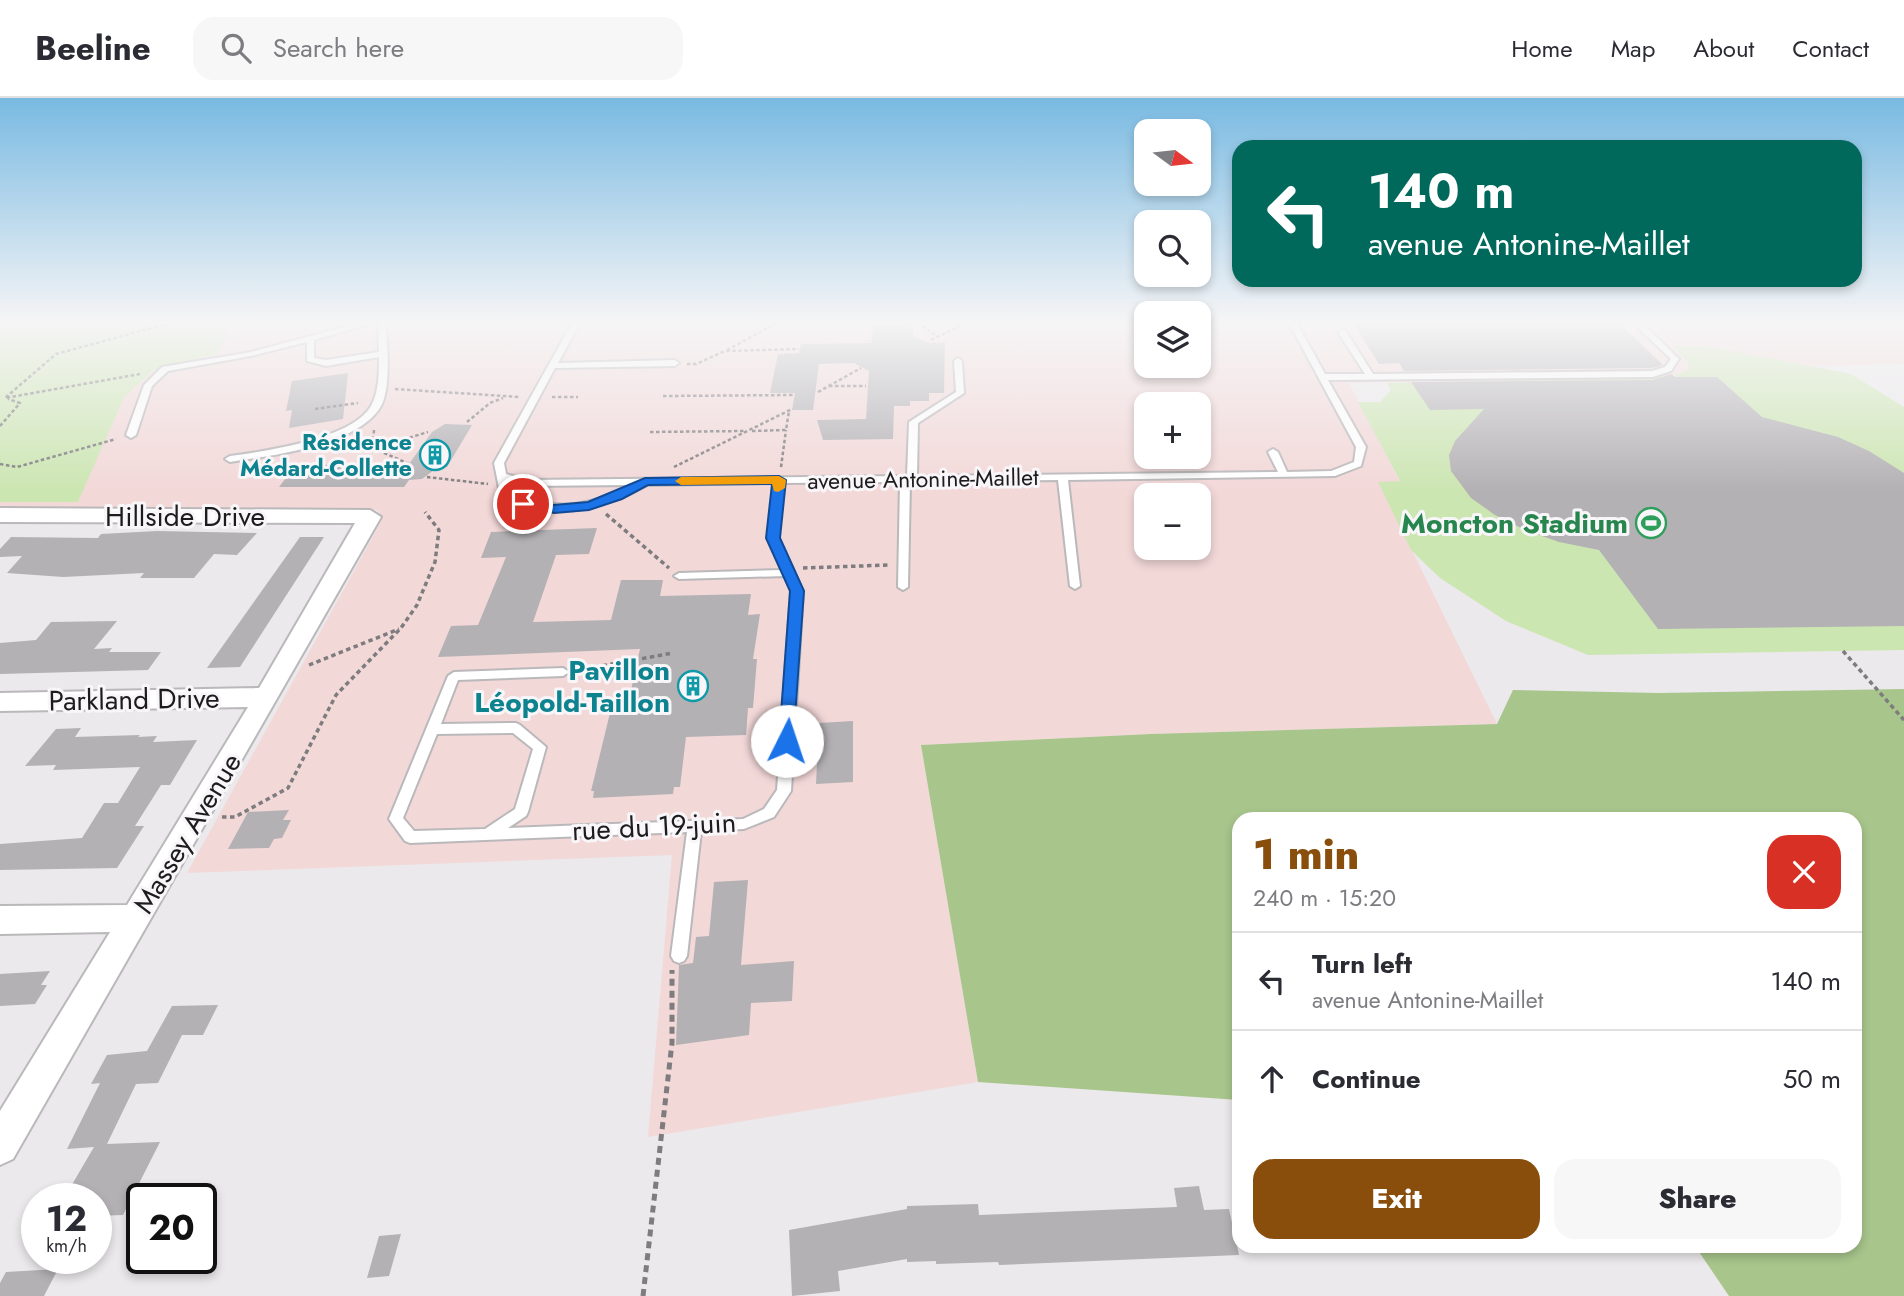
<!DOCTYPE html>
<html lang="en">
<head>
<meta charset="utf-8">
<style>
	body { margin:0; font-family:Jost,sans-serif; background:#f7f7f7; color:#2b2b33; height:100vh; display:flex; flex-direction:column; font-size:26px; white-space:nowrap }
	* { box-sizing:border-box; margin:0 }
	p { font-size:23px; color:#7c7c81 }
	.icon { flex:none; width:38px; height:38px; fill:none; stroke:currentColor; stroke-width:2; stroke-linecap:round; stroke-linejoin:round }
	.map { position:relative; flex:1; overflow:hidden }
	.drawer { position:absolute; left:1232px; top:714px; width:630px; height:441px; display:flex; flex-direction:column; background:#fff; border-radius:21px; box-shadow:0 4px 10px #0003 }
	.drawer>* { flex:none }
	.banner { position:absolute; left:1232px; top:42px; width:630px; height:147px; border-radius:21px; box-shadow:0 4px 10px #0003; background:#00695c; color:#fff; overflow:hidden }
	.needle { width:46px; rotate:105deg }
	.controls { position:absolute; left:1134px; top:21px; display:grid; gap:14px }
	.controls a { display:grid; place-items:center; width:77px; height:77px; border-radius:14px; background:#fff; box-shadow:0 4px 10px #0003; font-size:35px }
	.speed { position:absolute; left:21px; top:1085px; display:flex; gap:14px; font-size:35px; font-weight:700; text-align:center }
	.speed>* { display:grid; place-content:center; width:91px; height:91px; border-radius:50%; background:#fff; box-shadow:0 4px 10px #0003; line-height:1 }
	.speed small { font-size:18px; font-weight:400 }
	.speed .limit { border:4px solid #111; border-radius:10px; background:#fff; color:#111 }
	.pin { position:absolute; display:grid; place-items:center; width:60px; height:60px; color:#fff; margin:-30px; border:4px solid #fff; border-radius:50%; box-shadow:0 2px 7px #0007 }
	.me { position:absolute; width:77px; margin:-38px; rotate:4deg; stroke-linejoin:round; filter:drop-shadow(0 0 5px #0008) }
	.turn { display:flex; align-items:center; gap:24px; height:147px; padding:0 21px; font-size:32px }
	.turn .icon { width:91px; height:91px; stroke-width:2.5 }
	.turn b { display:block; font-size:49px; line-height:60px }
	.round { display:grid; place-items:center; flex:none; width:74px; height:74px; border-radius:21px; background:#f7f7f7 }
	.headline { display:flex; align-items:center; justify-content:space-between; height:119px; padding:0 21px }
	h1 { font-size:42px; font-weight:800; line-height:52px; color:#894d0c }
	.cta { display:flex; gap:14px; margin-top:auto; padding:14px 21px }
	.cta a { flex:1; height:80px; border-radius:21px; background:#894d0c; color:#fff; font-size:28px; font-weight:800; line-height:80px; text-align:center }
	.cta a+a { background:#f7f7f7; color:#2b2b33 }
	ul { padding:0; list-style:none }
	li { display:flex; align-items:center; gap:21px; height:98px; padding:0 21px; border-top:2px solid #e1e1e2 }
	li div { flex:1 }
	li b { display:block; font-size:26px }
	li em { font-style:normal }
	header { display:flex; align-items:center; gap:42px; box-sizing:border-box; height:98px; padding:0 35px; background:#fff; border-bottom:2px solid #e1e1e2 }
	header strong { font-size:33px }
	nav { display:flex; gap:38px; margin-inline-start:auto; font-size:24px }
	.search { width:490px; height:63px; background:#f7f7f7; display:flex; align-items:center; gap:18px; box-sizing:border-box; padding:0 24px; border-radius:21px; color:#7c7c81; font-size:26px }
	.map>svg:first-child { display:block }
	.education { fill:#f3d8d8; fill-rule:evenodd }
	.green { fill:#cce6b2 }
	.forest { fill:#a8c58c }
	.building { fill:#b3b1b4 }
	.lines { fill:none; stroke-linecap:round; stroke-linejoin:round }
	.lane-casing { stroke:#bab8ba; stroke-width:4 }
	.street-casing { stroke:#bab8ba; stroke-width:4 }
	.path-far2 { stroke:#7e7c7e; stroke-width:2.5; stroke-dasharray:3.5 2.5; stroke-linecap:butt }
	.path-far1 { stroke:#7e7c7e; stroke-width:3.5; stroke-dasharray:4.5 3.5; stroke-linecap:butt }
	.path { stroke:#7e7c7e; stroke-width:5; stroke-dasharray:7 5; stroke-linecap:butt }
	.lane { fill:#fff; fill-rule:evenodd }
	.street { fill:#fff; fill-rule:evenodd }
	.route { fill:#1a73e8; stroke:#114b97; stroke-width:2 }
	.slow { fill:#f59e0b }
	.labels { text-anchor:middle; stroke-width:6; stroke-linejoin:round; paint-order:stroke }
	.far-culture-label { font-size:23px; font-weight:bold; fill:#0d838f; stroke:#f8f6f9; text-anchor:end }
	.far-street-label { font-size:23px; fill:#1d1c1d; stroke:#f8f6f9 }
	.street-label { font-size:28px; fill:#1d1c1d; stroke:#f8f6f9 }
	.leisure-label { font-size:28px; font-weight:bold; fill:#27864d; stroke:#f8f6f9; text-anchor:end }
	.culture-label { font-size:28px; font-weight:bold; fill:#0d838f; stroke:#f8f6f9; text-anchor:end }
</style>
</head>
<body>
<header>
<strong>Beeline</strong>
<div class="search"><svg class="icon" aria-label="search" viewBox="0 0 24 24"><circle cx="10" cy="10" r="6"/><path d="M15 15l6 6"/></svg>Search here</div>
<nav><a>Home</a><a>Map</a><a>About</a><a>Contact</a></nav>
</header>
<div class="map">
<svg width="1904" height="1198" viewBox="0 0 1904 1198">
	<rect width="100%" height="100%" fill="#ebe9eb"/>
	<!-- education -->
	<path class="education" d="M0,225h1146v43h53v-43h705v41l-88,2 -60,-8 -50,-12h-33l18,23 -19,8 -323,6 51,99 -21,1 118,241 -346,10 -230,11 57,337 -330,55 24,-282 -485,18 194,-351 -3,-12 -378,-2zM1146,306h53v53h-53zM1146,397h53v53h-53z"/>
	<!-- green -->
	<g class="green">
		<polygon points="0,225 232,225 217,256 155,271 124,299 78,404 0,404"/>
		<polygon points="1672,248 1706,248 1851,276 1904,309 1904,552 1588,557 1506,523 1440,480 1411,452 1378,384 1400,383 1358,304 1380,304 1391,292 1387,285 1672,279 1690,271 1686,262"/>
	</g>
	<!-- forest -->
	<polygon class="forest" points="1904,591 1904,1198 1729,1198 1695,1148 1855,1148 1855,721 1239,721 1239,1002 978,984 921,647 1151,636 1497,626 1513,592 1659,595"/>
	<!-- building -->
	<g class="building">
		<polygon points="1353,225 1619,225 1663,267 1652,270 1404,273 1399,265 1379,266"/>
		<polygon points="913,226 913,238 928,245 945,244 944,295 929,295 929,303 910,303 910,308 894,308 893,341 823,342 817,322 866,321 869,273 854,265 819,266 813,312 792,312 795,295 770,295 778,256 799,255 801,246 872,245 873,227"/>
		<polygon points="348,275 343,321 289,330 292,312 286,313 292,283"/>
		<polygon points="1671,276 1675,279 1717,279 1762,319 1838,339 1869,353 1904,375 1904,528 1658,531 1599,452 1559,444 1525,432 1495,417 1471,400 1451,373 1449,357 1455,343 1484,311 1430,312 1411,284 1653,282"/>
		<polygon points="445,326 472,327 447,369 434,372 422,381 409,382 404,389 279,389 293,371 311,367 409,366 432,334"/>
		<polygon points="597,430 589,456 556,457 533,524 611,522 621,482 663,482 660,498 751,496 748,517 760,516 753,561 757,561 753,610 748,610 746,637 686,639 680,689 674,689 673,696 593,700 594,693 591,693 610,615 626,615 640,551 438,559 451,528 478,527 506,459 481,460 491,434"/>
		<polygon points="157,433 257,435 237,457 214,456 194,480 140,480 144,475 63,479 7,475 22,458 0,459 0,451 11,439 98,440 101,436"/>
		<polygon points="300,439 324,439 240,569 207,570"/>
		<polygon points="117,523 94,551 112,550 109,554 161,554 148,572 0,576 0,545 36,542 51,524"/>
		<polygon points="853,623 853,684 816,686 819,625"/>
		<polygon points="81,630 75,639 140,637 138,639 157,638 153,644 197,642 170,687 161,687 135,728 144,728 117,770 0,772 0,746 82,740 104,705 118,705 140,669 53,672 56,667 25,668 56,631"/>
		<polygon points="289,712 283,722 291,722 282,740 274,741 269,750 228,751 248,714"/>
		<polygon points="748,782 741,867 794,863 792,903 751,905 749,937 676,947 679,867 693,865 696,839 709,838 714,784"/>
		<polygon points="50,873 41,887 47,887 35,906 0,908 0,876"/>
		<polygon points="218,907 203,937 182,937 158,985 136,986 107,1046 160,1044 123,1117 96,1118 96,1101 75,1101 78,1095 67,1095 94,1049 67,1051 100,985 91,986 107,957 147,953 172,908"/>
		<polygon points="1199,1088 1204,1112 1229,1111 1239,1157 999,1167 998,1164 936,1166 936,1163 907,1164 907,1161 838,1173 840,1193 792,1198 789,1132 907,1111 907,1108 978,1106 979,1117 1177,1109 1174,1090"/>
		<polygon points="401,1136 389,1178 367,1180 379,1138"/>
		<polygon points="58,1171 44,1198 0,1198 0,1185 6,1174"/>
	</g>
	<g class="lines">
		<!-- lane casing -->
		<g class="lane-casing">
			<g id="lane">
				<path d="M359,225h14l-59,17v18l12,2 53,-8 -1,-29h8c1,23 5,60 -4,81 -20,41 -112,52 -152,58l-5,-3 5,-3c36,-5 122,-17 141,-50 8,-14 8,-34 8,-49l-53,9 -19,-5v-19l-56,14 -83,15 -16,15 -16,49 -5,3 -5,-3 18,-50 18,-18 89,-15z"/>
				<path d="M572,225h8l-22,40 117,-3 4,3 -4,3 -120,2 -51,95 2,11 21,6 380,-4 2,-54 47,-30 -2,-31 4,-3 4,3 2,32 -46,30 -1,53 361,-4 -10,-20 5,-3 5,3 9,20 44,-1 23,-9 2,-15 -67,-124h8l28,51h40l-27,-42 4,-2h3l28,44 279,-3 13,-4 6,-8 -38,-36h9l37,36 -8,12 -18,6 -325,3 38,67 -5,19 -26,10 -267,4 12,106 -5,3 -5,-3 -12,-106 -148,2 -2,105 -5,3 -5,-3 2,-105 -116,1 -6,55 25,53 -12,200 -17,26 -30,12 -43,2 -14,125 -3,5 -5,2 -5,-2 -3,-5 16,-124 -277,11 -5,-2 -16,-22 59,-143 6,-4 109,-4 6,4 -6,4 -105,4 -17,44 75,-1 4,2 26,22 -18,65 -2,4 -18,12 235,-9 21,-10 13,-19 14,-199 -6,-15 -106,3 -5,-3 5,-3 103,-3 -14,-32 6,-55 -127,2c-41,23 -106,42 -147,8l-6,-30zM507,383l20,5 105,-1c-42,21 -79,28 -122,6zM513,635l20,16 -18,60 -30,20 -71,2 -11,-13 34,-84z"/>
			</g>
		</g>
		<!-- street casing -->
		<g class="street-casing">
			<polygon id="street" points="0,410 370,412 381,419 13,1061 0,1067 0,1013 110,834 0,836 0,808 127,807 248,609 0,613 0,595 259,590 355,425 0,424"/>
		</g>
		<!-- path-far2 -->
		<g class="path-far2">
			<polyline points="917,225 939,239"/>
			<polyline points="931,242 966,225"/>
			<polyline points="727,252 777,225"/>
			<polyline points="687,266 696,266 725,253 799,251"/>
			<polyline points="140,276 5,300 56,256 170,225"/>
			<polyline points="829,288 866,288"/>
			<polyline points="395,291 520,299"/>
			<polyline points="818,294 861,270"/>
			<polyline points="663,298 794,297"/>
			<polyline points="552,299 578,299"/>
			<polyline points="315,311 358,305"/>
			<polyline points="467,324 490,305 503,300"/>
			<polyline points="0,328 20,305 8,301"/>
			<polyline points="374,332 373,350 409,366"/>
			<polyline points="752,333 786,332 789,313"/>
			<polyline points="650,334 744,333"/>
			<polyline points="375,350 428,334"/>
			<polyline points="0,366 17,369 116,341"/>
			<polyline points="674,369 792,311"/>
			<polyline points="781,369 786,332"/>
			<polyline points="427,379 488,386"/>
		</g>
		<!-- path-far1 -->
		<g class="path-far1">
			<polyline points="606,416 669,470"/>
			<polyline points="803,470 889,467"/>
			<polyline points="1843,553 1904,622"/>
			<polyline points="309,567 399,531"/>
			<polyline points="579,572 673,555"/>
			<polyline points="222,719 235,719 288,690 336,597 401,530 417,507 435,464 439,432 425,414"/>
		</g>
		<!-- path -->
		<polyline class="path" points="643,1198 672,945 672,872"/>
		<!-- lane -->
		<use href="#lane" class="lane"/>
		<!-- street -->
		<use href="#street" class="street"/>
	</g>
	<!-- sky -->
	<linearGradient id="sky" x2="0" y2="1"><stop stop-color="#79bae2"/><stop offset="0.57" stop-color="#f6f5f6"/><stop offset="1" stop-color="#f6f5f6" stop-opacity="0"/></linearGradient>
	<rect width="1904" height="393" fill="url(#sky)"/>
	<!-- route -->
	<polygon class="route" points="645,380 779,378 786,382 780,440 804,493 793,647 781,647 779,643 790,493 766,440 772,386 648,387 622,401 589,412 554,415 516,406 523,402 554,407 588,404"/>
	<!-- slow -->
	<polygon class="slow" points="779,378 786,382 785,390 778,394 774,393 772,386 681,387 675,383 681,379"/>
	<!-- icons -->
	<defs>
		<g id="building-ring" transform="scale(1.575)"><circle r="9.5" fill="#f8f6f9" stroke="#0f9aa8" stroke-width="1.5"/><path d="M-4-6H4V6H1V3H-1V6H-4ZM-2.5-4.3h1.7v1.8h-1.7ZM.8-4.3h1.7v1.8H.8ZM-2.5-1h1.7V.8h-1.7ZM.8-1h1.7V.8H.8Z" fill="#0f9aa8"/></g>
		<g id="stadium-ring" transform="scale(1.575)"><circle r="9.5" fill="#f8f6f9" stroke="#2e9e5b" stroke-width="1.5"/><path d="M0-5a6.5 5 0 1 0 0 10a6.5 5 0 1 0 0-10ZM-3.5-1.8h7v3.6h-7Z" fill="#2e9e5b"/></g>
	</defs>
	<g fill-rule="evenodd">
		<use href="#building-ring" x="435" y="357"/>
		<use href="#stadium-ring" x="1651" y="425"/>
		<use href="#building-ring" x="693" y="588"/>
	</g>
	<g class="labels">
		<!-- far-culture labels -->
		<g class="far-culture-label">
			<text x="412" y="352">Résidence<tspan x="412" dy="26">Médard-Collette</tspan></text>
		</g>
		<!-- far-street labels -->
		<g class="far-street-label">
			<text transform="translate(923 381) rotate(-1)" y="8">avenue Antonine-Maillet</text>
		</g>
		<!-- street labels -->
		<g class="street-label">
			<text x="185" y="428">Hillside Drive</text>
			<text transform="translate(134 601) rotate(-1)" y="10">Parkland Drive</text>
			<text transform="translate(654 728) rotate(-3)" y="10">rue du 19-juin</text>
			<text transform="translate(187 735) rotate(-59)" y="10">Massey Avenue</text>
		</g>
		<!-- leisure labels -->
		<g class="leisure-label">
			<text x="1628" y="435">Moncton Stadium</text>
		</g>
		<!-- culture labels -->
		<g class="culture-label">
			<text x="670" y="582">Pavillon<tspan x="670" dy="32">Léopold-Taillon</tspan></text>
		</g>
	</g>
</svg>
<div class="controls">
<a><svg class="needle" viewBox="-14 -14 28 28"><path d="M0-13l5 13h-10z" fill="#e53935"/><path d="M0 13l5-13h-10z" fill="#7c7c81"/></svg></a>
<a><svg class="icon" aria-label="search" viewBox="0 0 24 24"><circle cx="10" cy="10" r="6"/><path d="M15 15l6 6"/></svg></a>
<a><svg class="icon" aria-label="layers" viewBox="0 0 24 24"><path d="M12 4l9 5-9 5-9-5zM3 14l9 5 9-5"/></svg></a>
<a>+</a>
<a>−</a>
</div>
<div class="speed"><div>12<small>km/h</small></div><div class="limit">20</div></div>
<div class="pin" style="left:523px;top:406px;background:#d93025"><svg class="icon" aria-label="arrive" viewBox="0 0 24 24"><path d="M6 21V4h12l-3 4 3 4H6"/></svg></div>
<svg class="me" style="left:787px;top:643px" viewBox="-20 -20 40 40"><circle r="19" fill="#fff"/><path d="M0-13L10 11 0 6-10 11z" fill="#1a73e8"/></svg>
<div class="banner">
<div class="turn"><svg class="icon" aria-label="left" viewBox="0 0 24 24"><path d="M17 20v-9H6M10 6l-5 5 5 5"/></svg><div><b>140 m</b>avenue Antonine-Maillet</div></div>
</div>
<section class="drawer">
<div class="headline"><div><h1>1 min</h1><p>240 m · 15:20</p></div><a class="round" style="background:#d93025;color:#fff"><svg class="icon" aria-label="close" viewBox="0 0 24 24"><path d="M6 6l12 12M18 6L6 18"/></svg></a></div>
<ul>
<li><svg class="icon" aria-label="left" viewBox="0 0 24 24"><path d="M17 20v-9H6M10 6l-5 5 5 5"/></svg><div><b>Turn left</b><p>avenue Antonine-Maillet</p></div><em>140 m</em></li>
<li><svg class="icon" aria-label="ahead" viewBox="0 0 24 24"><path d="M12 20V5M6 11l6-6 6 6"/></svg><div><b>Continue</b></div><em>50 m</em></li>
</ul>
<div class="cta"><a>Exit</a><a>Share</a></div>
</section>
</div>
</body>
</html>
